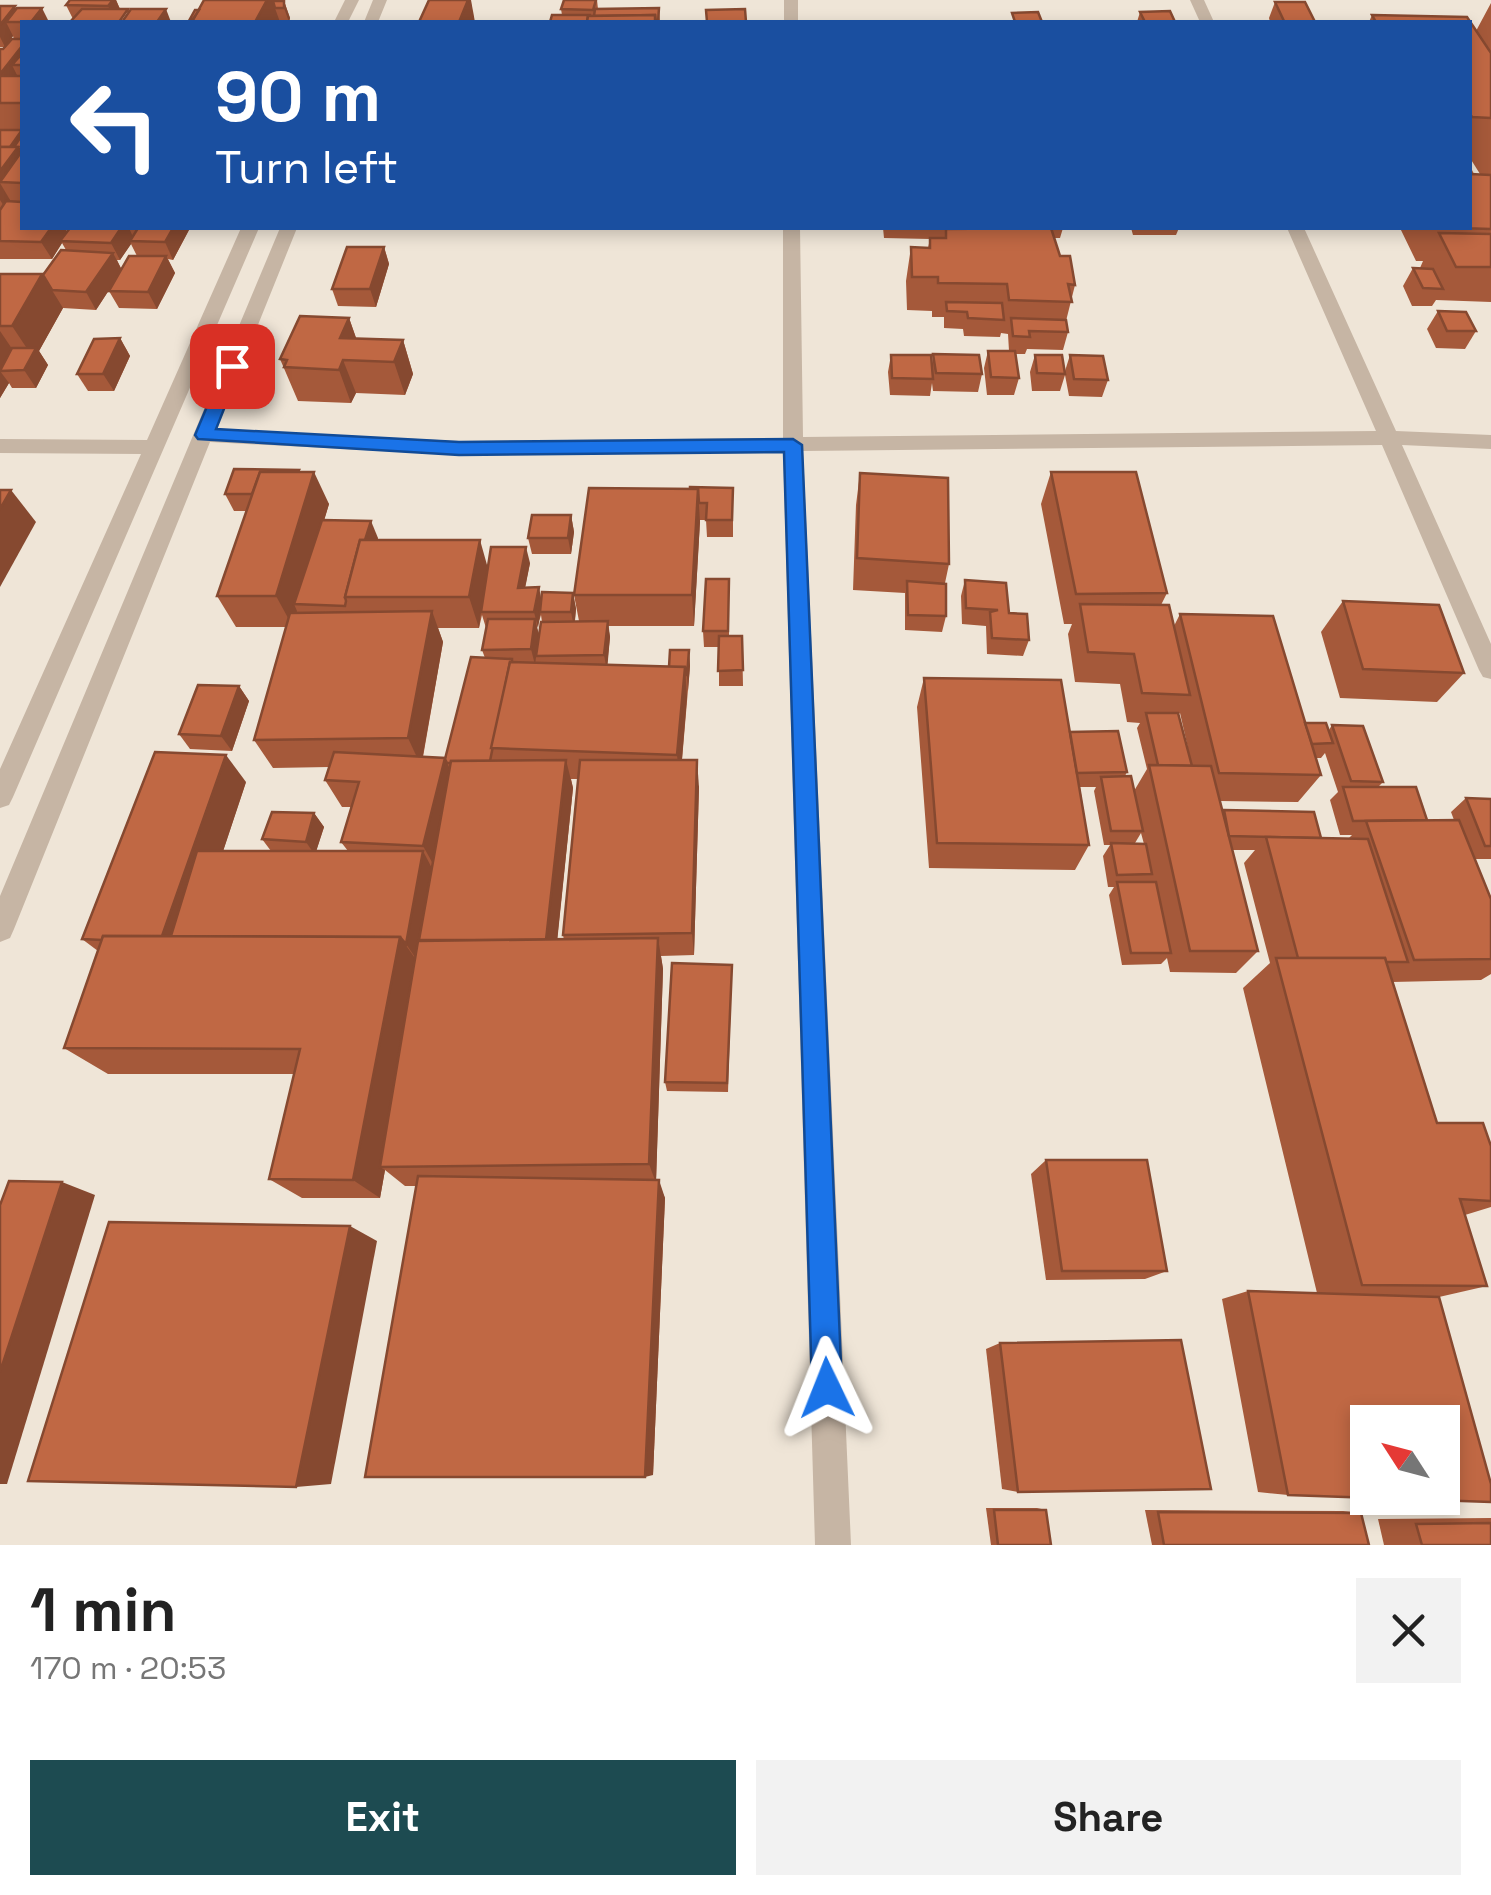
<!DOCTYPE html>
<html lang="en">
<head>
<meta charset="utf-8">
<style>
	body { margin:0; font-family:"Space Grotesk",sans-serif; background:#f2f2f2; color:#222; height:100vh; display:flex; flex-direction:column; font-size:38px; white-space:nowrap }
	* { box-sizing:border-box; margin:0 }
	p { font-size:32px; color:#767676 }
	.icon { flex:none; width:55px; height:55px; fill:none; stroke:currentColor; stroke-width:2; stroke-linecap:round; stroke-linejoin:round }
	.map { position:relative; height:1545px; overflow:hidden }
	.panel { display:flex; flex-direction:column; background:#fff; flex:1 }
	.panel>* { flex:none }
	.top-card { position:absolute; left:20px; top:20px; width:1452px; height:210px; border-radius:0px; box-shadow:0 5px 15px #0003; background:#1a4fa0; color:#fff; overflow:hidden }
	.needle { width:65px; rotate:306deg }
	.buttons { position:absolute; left:1350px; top:1405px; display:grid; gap:20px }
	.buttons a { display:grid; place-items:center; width:110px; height:110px; border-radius:0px; background:#fff; box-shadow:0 5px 15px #0003; font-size:50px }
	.pin { position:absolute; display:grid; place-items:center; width:85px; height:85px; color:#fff; margin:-42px; border-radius:20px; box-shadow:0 5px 15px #0006 }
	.me { position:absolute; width:110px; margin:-55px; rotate:358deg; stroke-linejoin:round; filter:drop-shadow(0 0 8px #0008) }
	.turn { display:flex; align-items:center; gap:35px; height:210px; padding:0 30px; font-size:45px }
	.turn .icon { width:130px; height:130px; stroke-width:2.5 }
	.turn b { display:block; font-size:70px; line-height:85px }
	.round { display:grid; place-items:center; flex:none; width:105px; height:105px; border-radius:0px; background:#f2f2f2 }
	.overview { display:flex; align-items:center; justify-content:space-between; height:170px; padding:0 30px }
	h1 { font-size:60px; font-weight:700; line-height:75px }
	.action { display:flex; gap:20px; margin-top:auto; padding:20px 30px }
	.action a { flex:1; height:115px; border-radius:0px; background:#1d4b51; color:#fff; font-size:40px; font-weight:700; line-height:115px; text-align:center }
	.action a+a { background:#f2f2f2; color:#222 }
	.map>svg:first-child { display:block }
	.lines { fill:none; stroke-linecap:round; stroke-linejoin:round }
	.minor { fill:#c6b5a4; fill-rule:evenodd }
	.wall { fill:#a5593a; fill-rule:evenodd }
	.shaded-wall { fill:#864930 }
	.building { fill:#c06844; stroke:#864930; stroke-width:2.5; fill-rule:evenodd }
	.route { fill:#1a73e8; stroke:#114b97; stroke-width:2.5 }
</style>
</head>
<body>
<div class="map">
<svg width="1491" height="1545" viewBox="0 0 1491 1545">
	<rect width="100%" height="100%" fill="#efe5d7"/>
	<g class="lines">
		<!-- minor -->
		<g class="minor">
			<polygon points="345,0 359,0 348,22 334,22"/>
			<polygon points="373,0 387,0 378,22 364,22"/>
			<rect x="784" y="0" width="14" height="22"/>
			<polygon points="1190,0 1204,0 1214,22 1200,22"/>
			<polygon points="241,228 259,228 13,797 9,805 0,808 0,769 141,454 0,453 0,439 147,440"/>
			<polygon points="280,228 297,228 216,429 459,441 783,438 783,228 800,228 803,437 1376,431 1287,228 1304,228 1396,431 1491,435 1491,449 1402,445 1491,644 1491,679 1483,677 1479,670 1382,445 803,451 851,1545 815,1545 783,451 459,455 210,442 14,929 10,938 0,942 0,896"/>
		</g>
	</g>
	<!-- wall -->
	<g class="wall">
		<polygon points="70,0 116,0 120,9 128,9 130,12 73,19 66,5"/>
		<polygon points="204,0 284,1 290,18 289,22 191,22 190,19 199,10"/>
		<polygon points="564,0 597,0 598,9 659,8 660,22 550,22 562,15 561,9"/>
		<polygon points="1275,2 1315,22 1270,22 1269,18"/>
		<polygon points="1491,3 1491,302 1436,300 1432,306 1412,306 1403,286 1413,268 1420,268 1423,261 1416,261 1400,228 1470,228 1470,166 1474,174 1480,174 1470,158 1470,22 1369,22 1372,15 1467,17 1476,31"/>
		<path d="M0,6l22,16v17h-8l-1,-3 -6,8 15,-5v189h43l2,4 3,-4h120l-17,32 -5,-1 7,14 -18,36 -38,-1 -10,-17 4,-7 -17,26 -33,-2 -24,43 9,14 -12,23h-24l-3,-5 -9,15v-124l43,1 23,-25 -4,-7 -10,16h-52v-210h3l2,-2h-5zM131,244l6,12 -16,13 -4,-9h3z"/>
		<polygon points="1140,12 1175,22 1137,22"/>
		<polygon points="883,228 1063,228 1060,238 1054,238 1060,256 1075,285 1066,321 1068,332 1063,350 1027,349 1025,354 1016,354 1019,378 1014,395 987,395 984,368 988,351 1009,351 1008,334 1001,333 1000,337 964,336 963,329 944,328 944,317 932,317 932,311 907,310 906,281 911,247 928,248 930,239 884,238"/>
		<polygon points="1131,228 1179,228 1176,235 1133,235"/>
		<polygon points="384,247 389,264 376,307 338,306 332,289"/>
		<polygon points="1438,311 1476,331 1465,349 1436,348 1427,329"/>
		<polygon points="349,318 356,338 403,340 413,374 405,395 356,393 351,403 298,401 280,359"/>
		<polygon points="120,338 130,356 114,391 88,391 77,374"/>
		<polygon points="933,354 982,374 978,392 933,391 932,383 930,396 890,395 888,372 891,355 932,364"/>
		<polygon points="1035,355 1065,371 1070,355 1108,380 1102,397 1069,396 1065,375 1060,391 1032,391 1030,372"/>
		<path d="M299,470l30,34 -5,16 54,18 -1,2 111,28 42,-5 -5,24 16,12 32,-6 3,16 -1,12h4l-5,-26 116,-106 43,-1v49h-26l-1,-17h-6l-6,106h-86l2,11 -3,28 62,2 20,-17 1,16 -8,94 17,27 -5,168 -33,1 2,13 -7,211 9,18 -12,277 -237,-289h-11l-20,-16 -5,28h-78l-33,-19 25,-105h-186l-44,-26 34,-97 -16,-12 164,-157 -23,69h48l-9,-12 52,-26 10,14 -8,24h32l-7,-9 10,-35h-9l-17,-27 4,-13 -56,1 -19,-28 32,-113h-50l-19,-31 30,-85h-13l-9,-17zM482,615l4,13 -4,22 3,8 -40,100 -22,-1 20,-115 -5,-14h41zM541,615l1,7 -3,12 -2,-6zM571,779h7l-15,156 1,5h-7l16,-152z"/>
		<path d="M1051,472l116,121 -6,12 13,21 6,-12 125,109 24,7 3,-5 51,57 -5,5 49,33h27l-3,-8 15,-14 25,1v60h-16l16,40v75l-10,6 -89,2 45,141 54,23v61l-26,8 22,71 -48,11 -151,198 -30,-3 -36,-193 26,-8 69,2 -74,-305 27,-25 -26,-100 11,-13h-23l26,101 -22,22 -66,-1 -3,-14 -6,6 -39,1 -13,-70 5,-8h-6l-5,-31 7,-11h-6l-10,-54 2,-4h-16l9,58 -14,25 -146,-2 -12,-161 7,-29 146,54 57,40 -2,4 9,15 13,-22 -10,-41 3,-5 -13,-1 -7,-38 -45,-2 -7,-48 4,-10h-8l-23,-120zM1180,713l12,53 -14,-51zM1325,753l13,39 -8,8 10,35h12l-4,4 -27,-1 -98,-26 -3,-11 78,1 23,-27 -5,-17h5zM1141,833l3,11 -9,-1z"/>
		<polygon points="860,473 949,564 945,583 946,616 942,632 905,630 905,593 853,590 856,505"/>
		<polygon points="571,515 574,532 571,554 532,554 528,538"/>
		<polygon points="729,579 729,636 742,636 743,686 719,686 719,647 704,647 703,631"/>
		<polygon points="965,580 1009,613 1029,640 1023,656 987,654 986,626 962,624 961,596"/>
		<polygon points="1343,601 1464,673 1437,702 1340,698 1321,632"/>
		<polygon points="239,686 249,701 232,751 190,749 179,734"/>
		<polygon points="732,965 728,1092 667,1091 665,1082"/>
		<polygon points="1046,1160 1167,1271 1145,1279 1046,1280 1031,1174"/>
		<polygon points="1000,1343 1018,1492 1002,1489 986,1349"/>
		<polygon points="986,1508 1037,1508 1046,1510 1051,1545 991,1545"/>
		<polygon points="1145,1510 1343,1511 1361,1513 1369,1545 1152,1545"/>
		<polygon points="1491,1518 1491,1545 1384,1545 1378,1519"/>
	</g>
	<!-- shaded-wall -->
	<g class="shaded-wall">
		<polygon points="113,0 116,0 122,14 116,22 108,6"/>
		<polygon points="267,0 272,0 280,22 255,22"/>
		<polygon points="468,0 471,0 475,22 459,22"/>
		<polygon points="284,1 290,18 289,22 284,8"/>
		<polygon points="15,6 22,22 6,22 13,36 5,47 0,37 0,25"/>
		<polygon points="42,8 49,22 31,22"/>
		<polygon points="166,9 171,22 157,22"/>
		<polygon points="22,46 22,65 12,65 19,79 0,102 0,74"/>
		<polygon points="22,130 22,183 0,182 0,171 9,149"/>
		<polygon points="0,183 16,210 11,217 0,200"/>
		<polygon points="51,228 65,228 68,233 60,241 62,243 52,259 41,242"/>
		<polygon points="121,228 129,228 134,239 130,241 131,244 120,260 111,243"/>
		<polygon points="173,228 190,228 173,260 165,242"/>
		<polygon points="384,247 389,264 376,307 370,289"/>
		<polygon points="113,253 122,270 96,310 86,292"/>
		<polygon points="166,256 175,273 157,309 148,292"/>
		<polygon points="42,274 63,308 39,351 48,365 36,388 24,370 32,356 12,326"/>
		<polygon points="349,318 361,352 340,338"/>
		<polygon points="0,331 21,362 0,371"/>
		<polygon points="120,338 130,356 114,391 103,374"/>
		<polygon points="403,340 413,374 405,395 394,362"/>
		<polygon points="343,360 356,393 351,403 339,370"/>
		<polygon points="0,371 9,383 0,398"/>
		<polygon points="314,472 329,504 299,605 294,604 297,611 293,627 276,596"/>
		<polygon points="698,489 700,522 694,626 692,595"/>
		<polygon points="11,490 36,522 0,587 0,509"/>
		<polygon points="571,515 574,532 571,554 568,538"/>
		<polygon points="371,521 378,538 360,597 348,597"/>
		<polygon points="480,540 489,572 481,612 479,628 469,597"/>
		<polygon points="526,547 530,563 522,604 518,588"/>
		<polygon points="539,587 542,603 538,628 534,612"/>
		<polygon points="573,593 576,609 574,627 571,612"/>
		<polygon points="432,611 443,642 421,766 408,738"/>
		<polygon points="535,619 539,635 535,665 531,649"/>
		<polygon points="608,621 610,637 607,671 604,655"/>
		<polygon points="689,650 690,666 688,691 687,676"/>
		<polygon points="685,667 687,697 680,783 677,755"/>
		<polygon points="239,686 249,701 232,751 221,736"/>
		<polygon points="226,755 246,782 192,945 160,942"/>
		<polygon points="445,758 457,785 437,871 423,846"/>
		<polygon points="566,760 573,788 555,962 546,940"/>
		<polygon points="697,760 699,787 694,955 692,933"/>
		<polygon points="314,813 324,827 315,855 306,842"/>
		<polygon points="423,851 436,876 421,966 406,944"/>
		<polygon points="400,937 422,968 380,1167 385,1170 380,1198 353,1180"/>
		<polygon points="658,938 663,969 656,1183 649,1164"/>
		<polygon points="659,1180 665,1198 653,1475 645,1477"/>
		<polygon points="62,1182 95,1195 7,1484 0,1484 0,1372"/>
		<polygon points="350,1226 377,1241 331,1484 296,1487"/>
	</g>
	<!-- building -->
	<g class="building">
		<polygon points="70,0 113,0 108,6 66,5"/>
		<polygon points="204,0 267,0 255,22 192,22"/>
		<polygon points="429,0 468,0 459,22 486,22 419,22"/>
		<polygon points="564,0 596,0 593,10 561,9"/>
		<polygon points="273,1 284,1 284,8 275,8"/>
		<polygon points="1275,2 1305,2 1315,22 1284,21"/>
		<polygon points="0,6 15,6 0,25"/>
		<polygon points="17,8 42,8 31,22 6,22"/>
		<polygon points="659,8 658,22 656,22 655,15 594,16 595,9"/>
		<polygon points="82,9 128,9 119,22 70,22"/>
		<polygon points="131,9 166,9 157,22 122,22"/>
		<polygon points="745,9 746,22 707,22 706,10"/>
		<polygon points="195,10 199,10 193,19 190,19"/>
		<polygon points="1170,11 1175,22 1145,22 1140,12"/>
		<polygon points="1038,12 1042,22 1015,22 1012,13"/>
		<polygon points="552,15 591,15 588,16 587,22 550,22"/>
		<polygon points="655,15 655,22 587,22 588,16"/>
		<polygon points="1372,15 1467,17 1491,53 1491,118 1472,117 1470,114 1470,22 1376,22"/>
		<polygon points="12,39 22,39 22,46 0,74 0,49 3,49"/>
		<polygon points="19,57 22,57 22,65 12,65"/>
		<rect x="0" y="76" width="22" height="27"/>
		<polygon points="0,130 22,130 10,147 0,147"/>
		<polygon points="22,135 22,151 21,153 18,147 14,147"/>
		<polygon points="0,147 18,147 0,171"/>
		<polygon points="22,151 22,183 0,182"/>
		<polygon points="1470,174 1491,175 1491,229 1459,228 1470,228"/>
		<polygon points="6,201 22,202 22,228 51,228 41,242 0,241 0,210"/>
		<polygon points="70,228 121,228 111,243 60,241"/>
		<polygon points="138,228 173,228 165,242 130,241"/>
		<polygon points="1051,228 1060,256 1070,256 1075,285 1068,284 1072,302 1009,300 1007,284 938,283 938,277 912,277 911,247 930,248 930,238 946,238 946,229"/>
		<polygon points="1439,233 1491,234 1491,267 1456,267"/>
		<polygon points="347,247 384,247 370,289 332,289"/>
		<polygon points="61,250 113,253 86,292 52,290 43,275"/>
		<polygon points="129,256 166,256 148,292 109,291"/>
		<polygon points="1413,268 1433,269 1443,289 1423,288"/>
		<polygon points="0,274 42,274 12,326 0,326"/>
		<polygon points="946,302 1002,303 1004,320 968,318 967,312 947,311"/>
		<polygon points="1438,311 1466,312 1476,331 1447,331"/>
		<polygon points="300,316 349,318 340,338 403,340 394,362 343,360 339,370 284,367 287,360 280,359"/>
		<polygon points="1011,318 1066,320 1068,332 1029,331 1030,337 1013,336"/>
		<polygon points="120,338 103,374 77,374 94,339"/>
		<polygon points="12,348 36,348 24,370 0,371"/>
		<polygon points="988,351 1015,351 1019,378 991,377"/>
		<polygon points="933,354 979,355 982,374 936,373"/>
		<polygon points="891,355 931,355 933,379 892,378"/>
		<polygon points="1035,355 1062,355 1065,374 1037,373"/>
		<polygon points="1070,355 1103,356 1108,380 1074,379"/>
		<polygon points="234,469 299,470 298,472 260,472 252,494 225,494"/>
		<polygon points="260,472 314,472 276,596 217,596"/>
		<polygon points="1051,472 1136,472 1167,593 1076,594"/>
		<polygon points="860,473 948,478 949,564 857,558"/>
		<polygon points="690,487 733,488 732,520 706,520 707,503 699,503 698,489 690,489"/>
		<polygon points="589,488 698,489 692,595 574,595"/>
		<polygon points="0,490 11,490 0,509"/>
		<polygon points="532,515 571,515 568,538 528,538"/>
		<polygon points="322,520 371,521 365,540 360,540 345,597 346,601 345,606 294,604"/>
		<polygon points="360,540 480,540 469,597 345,597"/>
		<polygon points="491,547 526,547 518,588 539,587 534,612 481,612"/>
		<polygon points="706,579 729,579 728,631 703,631"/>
		<polygon points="965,580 1006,583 1009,613 1027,614 1029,640 992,638 990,612 998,610 966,608"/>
		<polygon points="907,581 946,584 946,616 908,615"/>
		<polygon points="542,592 573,593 571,612 540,612"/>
		<polygon points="1343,601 1439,605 1464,673 1363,669"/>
		<polygon points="1080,604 1169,605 1190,695 1142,693 1134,654 1088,652"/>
		<polygon points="432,611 408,738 254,740 290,613"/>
		<polygon points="1180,614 1273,616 1321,775 1219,773"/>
		<polygon points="488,619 535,619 531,649 482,650"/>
		<polygon points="608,621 604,655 536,656 541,622"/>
		<polygon points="719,636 742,636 743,670 718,671"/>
		<polygon points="670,650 689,650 687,676 685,667 669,667"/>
		<polygon points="471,657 512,659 512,662 510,662 490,761 451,761 451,763 447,763 445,759"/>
		<polygon points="510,662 685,667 677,755 491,748"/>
		<polygon points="924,678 1061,680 1089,845 937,843"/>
		<polygon points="198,685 239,686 221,736 179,734"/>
		<polygon points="1146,713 1178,713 1192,766 1158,765"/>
		<polygon points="1305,723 1326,723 1333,743 1312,744"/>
		<polygon points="1332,725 1363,726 1383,782 1351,781"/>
		<polygon points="1118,731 1127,772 1077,773 1070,732"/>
		<polygon points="155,752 226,755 162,936 103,936 102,940 82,939"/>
		<polygon points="334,752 445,758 423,846 341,842 359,782 325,780"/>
		<polygon points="566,760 546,940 419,940 451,761"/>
		<polygon points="580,760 697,760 692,933 563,935"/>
		<polygon points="1149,765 1211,766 1258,951 1190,951"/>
		<polygon points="1131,776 1143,831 1111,831 1101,777"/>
		<polygon points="1343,787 1416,787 1427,820 1353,821"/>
		<polygon points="1466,798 1491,799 1491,846 1485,846"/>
		<polygon points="1224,810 1314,812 1321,838 1229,836"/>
		<polygon points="272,812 314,813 306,842 262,839"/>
		<polygon points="1459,820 1491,899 1491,959 1414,960 1366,821"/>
		<polygon points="1266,837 1368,839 1408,962 1386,962 1385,958 1298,958"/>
		<polygon points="1111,843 1146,844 1152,874 1117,875"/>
		<polygon points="197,851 423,851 406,944 400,937 171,936"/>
		<polygon points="1117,882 1156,882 1171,953 1131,953"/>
		<polygon points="103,936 400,937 353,1180 269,1179 300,1049 64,1048"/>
		<polygon points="658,938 649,1164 380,1167 418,941"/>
		<polygon points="1276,958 1385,958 1437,1123 1483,1123 1491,1146 1491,1201 1460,1199 1487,1286 1362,1285"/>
		<polygon points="672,963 732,965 727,1083 665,1082"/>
		<polygon points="1046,1160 1147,1160 1167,1271 1062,1271"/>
		<polygon points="418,1176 659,1180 645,1477 365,1477"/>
		<polygon points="9,1181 62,1182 0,1372 0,1205"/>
		<polygon points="109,1222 350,1226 296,1487 28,1481"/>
		<path d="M1248,1291l191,6 52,187v18l-203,-7zM1368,1422h74v76h-74z"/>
		<polygon points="1181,1340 1211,1489 1018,1492 1000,1343"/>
		<polygon points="994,1510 1046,1510 1051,1545 998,1545"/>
		<polygon points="1158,1512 1361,1513 1369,1545 1164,1545"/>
		<polygon points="1491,1523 1491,1545 1422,1545 1416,1524"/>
	</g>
	<!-- route -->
	<polygon class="route" points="232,360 241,366 216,429 459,442 793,439 802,445 842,1388 838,1399 827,1403 816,1399 812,1388 784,452 459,455 198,439 195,435 224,366"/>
</svg>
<div class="buttons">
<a><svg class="needle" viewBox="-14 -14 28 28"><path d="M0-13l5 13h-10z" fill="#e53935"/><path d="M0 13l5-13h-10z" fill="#767676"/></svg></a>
</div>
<div class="pin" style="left:232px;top:366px;background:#d93025"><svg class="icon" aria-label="arrive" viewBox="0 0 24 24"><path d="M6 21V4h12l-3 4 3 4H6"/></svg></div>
<svg class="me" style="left:827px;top:1388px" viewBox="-20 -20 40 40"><path d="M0-17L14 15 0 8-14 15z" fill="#1a73e8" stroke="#fff" stroke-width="4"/></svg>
<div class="top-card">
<div class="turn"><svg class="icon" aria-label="left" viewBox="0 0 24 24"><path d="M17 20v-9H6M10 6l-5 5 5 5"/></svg><div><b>90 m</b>Turn left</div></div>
</div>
</div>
<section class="panel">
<div class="overview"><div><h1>1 min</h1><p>170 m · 20:53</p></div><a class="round"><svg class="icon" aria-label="close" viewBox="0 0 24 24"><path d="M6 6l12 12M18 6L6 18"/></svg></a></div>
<div class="action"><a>Exit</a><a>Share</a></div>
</section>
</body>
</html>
